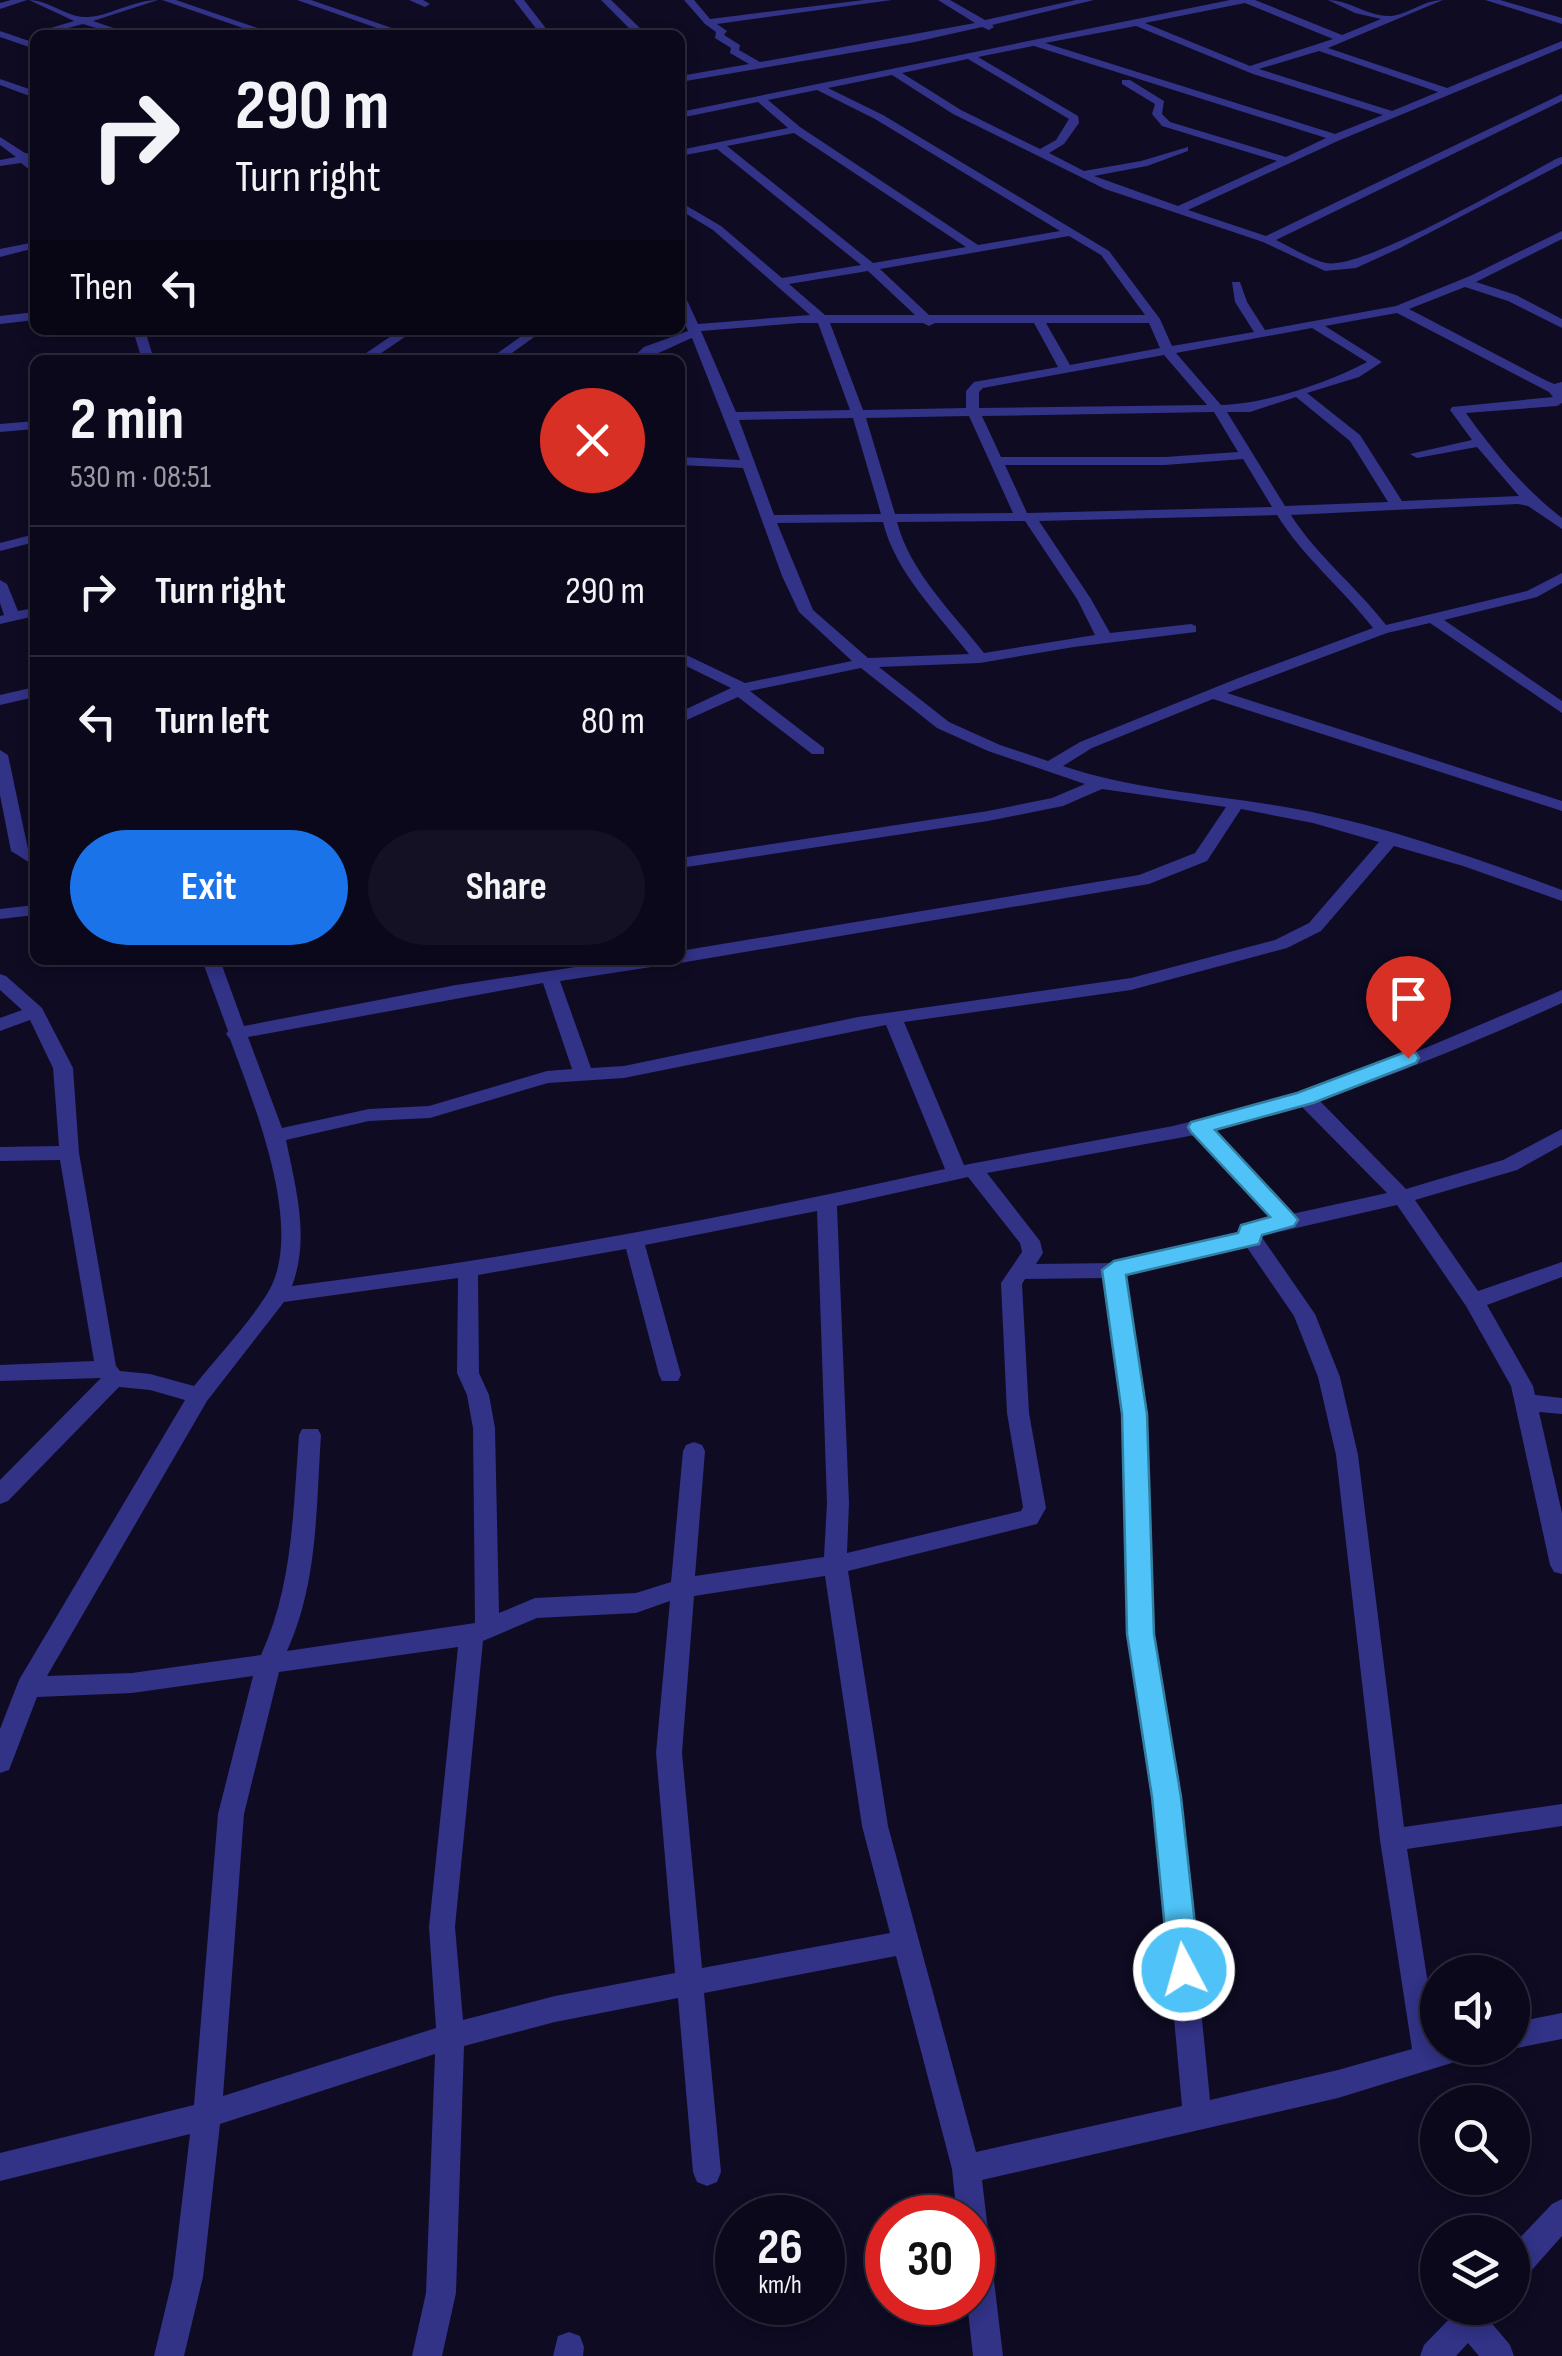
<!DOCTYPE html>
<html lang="en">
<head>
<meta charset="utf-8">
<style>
	body { margin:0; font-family:"Sofia Sans Condensed",sans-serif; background:#131123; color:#f1f3f6; height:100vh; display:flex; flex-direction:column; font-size:38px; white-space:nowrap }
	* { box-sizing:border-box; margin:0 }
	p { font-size:32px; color:#999aa2 }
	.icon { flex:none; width:55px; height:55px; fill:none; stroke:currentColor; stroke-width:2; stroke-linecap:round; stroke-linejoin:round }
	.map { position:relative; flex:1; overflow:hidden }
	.details { position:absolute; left:30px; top:355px; width:655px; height:610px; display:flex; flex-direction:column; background:#0a081a; border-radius:15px; box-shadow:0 5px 15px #0003,0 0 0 2px #2a2939 }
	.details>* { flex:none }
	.hud { position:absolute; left:30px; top:30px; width:655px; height:305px; border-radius:15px; box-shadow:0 5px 15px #0003,0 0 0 2px #2a2939; background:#0a081a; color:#f1f3f6; overflow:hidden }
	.buttons { position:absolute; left:1420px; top:1955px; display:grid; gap:20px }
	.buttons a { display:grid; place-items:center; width:110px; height:110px; border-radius:50%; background:#0a081a; box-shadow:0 5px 15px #0003,0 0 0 2px #2a2939; font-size:50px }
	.speed { position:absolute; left:715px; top:2195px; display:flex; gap:20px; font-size:50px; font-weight:700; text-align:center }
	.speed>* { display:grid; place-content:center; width:130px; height:130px; border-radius:50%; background:#0a081a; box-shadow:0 5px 15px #0003,0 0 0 2px #2a2939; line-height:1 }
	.speed small { font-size:25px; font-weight:400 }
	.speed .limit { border:15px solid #d22; background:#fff; color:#111 }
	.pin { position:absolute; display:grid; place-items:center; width:85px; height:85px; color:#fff; margin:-102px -42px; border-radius:50% 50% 50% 0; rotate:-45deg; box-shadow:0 0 10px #0007 }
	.pin .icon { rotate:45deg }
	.me { position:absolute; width:110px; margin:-55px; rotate:354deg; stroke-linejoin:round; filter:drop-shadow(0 0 8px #0008) }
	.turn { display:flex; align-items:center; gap:35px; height:210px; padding:0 40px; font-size:45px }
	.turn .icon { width:130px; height:130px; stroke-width:2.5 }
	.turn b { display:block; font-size:70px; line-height:85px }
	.then { display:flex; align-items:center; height:95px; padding:0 40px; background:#0003; gap:20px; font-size:38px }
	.round { display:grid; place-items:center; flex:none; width:105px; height:105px; border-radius:52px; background:#131123 }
	.overview { display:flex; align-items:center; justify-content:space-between; height:170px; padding:0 40px }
	h1 { font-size:60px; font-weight:700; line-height:75px }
	.cta { display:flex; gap:20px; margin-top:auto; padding:20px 40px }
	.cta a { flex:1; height:115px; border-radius:60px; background:#1a73e8; color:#fff; font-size:40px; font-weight:700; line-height:115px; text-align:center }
	.cta a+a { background:#131123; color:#f1f3f6 }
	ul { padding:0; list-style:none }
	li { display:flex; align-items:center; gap:30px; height:130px; padding:0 40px; border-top:2px solid #2a2939 }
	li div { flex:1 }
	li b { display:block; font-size:38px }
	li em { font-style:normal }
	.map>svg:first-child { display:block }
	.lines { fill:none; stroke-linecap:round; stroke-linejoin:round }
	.minor { fill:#323287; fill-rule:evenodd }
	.route { fill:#4fc3f7; stroke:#337fa1; stroke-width:2.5 }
</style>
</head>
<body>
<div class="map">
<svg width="1562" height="2356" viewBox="0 0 1562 2356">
	<rect width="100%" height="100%" fill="#0e0b23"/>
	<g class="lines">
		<!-- minor -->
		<g class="minor">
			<polygon points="11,0 27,0 0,9 0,3"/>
			<path d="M29,0c20,0 37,17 56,17 21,1 47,-17 73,-17l-65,21 41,14h-15l-36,-11 -48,13 -1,-4 40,-12z"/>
			<polygon points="162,0 176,0 278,35 263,35"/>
			<polygon points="297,0 311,0 412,35 397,35"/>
			<polygon points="409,0 423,0 430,4 425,7"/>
			<polygon points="514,0 524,0 551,35 541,35"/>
			<polygon points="601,0 611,0 647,35 636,35"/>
			<polygon points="684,0 694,0 710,19 864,0 892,0 717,24 727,31 724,35 740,45 739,50 760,62 975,23 938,0 950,0 985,20 1076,0 1094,0 992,25 994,27 989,30 982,27 915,42 680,82 680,76 749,64 730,53 731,48 715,38 716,32 705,24"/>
			<path d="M1230,0h25l87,35 39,-16 -26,-6 -27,-13c21,0 41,17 62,16 18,-1 33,-16 53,-16l-115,48 119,40 115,-47v7l-222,92 -152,70 78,26 296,-142v7l-286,139c15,7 33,19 50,23 36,8 192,-84 232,-105l4,-1v7l-162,84 -44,20 -31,3 -62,-29 -158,-53 -152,-75 -61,-39 -64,13 55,27 226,136 51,68 12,27 82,-14 -19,-30 -3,-20h8l7,20 18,28 131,-24 74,-30 92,-45v8l-86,43 40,13 46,24v9l-54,-27 -43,-14 -56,22 134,70 11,5 8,-2v21l-5,3 -91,7c28,39 58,76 96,105v11l-34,-23 -10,-2 -227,11c25,40 65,71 95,110l141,-34 35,-18v10l-25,14 -93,23 118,81v12l-132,-90 -43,10 -160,60 335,108v10l-349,-112 -121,49 -29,18c80,27 167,29 249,46 85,18 169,48 250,78v11l-99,-35 -69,-20 -73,85 -34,17 -156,42 -227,32 60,143 209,-39 112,-28 138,-49 139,-59v13c-80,36 -160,70 -243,97l87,89 97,-29 59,-31v16l-45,25 -102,30 63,91 84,-29v15l-75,28 46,81 2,9 27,3v16l-23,-2 23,101v61l-8,-2 -4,-7 -39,-179 -45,-80 -69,-101 -136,31 54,78 25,63 18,78 46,372 158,-23v22l-155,23 31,199h37l-4,9 -133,41 -356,82 21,176h-30l-6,-54h5v-84h-15l-5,-49 -56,-213 -192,37 17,179 -4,10 -10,4 -10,-4 -4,-10 -15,-174 -123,24 -91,24 -8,247 -14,63h-30l14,-63 9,-239 -215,70 -17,153 -19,79h-30l19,-79 17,-143 -190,47v-28l194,-48 24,-291 35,-138 -121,17 -95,4 -28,73 -9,3v-44l19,-49 166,-280 -35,-10 -31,-3 -111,114 -8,3v-24l101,-102 -101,3v-16l94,-4 -34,-201 -60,1v-14l59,-1 -6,-78 -23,-48 -30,11v-13l22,-8 -22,-20v-16l6,2 36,32 31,60 6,85 37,213 4,5 30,3 44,12c24,-30 53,-60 73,-92 40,-63 -14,-192 -37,-255l-4,-5 2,-3 -26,-71h18l24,66 212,-41 166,-25h45l-9,6 -98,15 31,87 33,-2 234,-49 273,-39 144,-38 34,-17 70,-81 -66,-19 -72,-14 -34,52 -58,23 -469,79 -7,-3h7v-9l459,-76 56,-22 31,-46 -124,-18 -39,17 -75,15 -308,47v-10l308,-47 64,-13 33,-14 -97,-33 -51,-23 -76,-60 -111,23 74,57v6h-12l-74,-57 -58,26v-11l51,-24 -51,-25v-11l65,31 107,-22 -53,-49 -17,-36 -39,-108 -63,-3v-8l60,3 -48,-122c-20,8 -43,22 -62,22l14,-13 44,-16 -8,-19v-18l6,4 12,26 112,-9 -97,-85 -33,-20v-8l41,24 61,52 79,-13 -144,-116 -37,7v-6l108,-22 -30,-26 -78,16v-6zM1245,3l88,36 -83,27 -105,-43zM1136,26l117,48 130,41 -48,19 -290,-91zM1033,46h1l292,92 -40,19 -116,-35 -8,-8 2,-13 -34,-21h-8v4l33,20 -3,10 10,12 115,35 -99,45 -84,-30 53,-10 41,-15v-4l-47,14 -57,10 -35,-18 15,-9 15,-21 -1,-7 -100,-59zM1319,51l119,41 -46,19 -133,-42zM968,59l101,60 -13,21 -16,9 -79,-39 -59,-37zM817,90l58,29 185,112 -82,14 -178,-118 -32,-27zM794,133l172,114 -93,16 -146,-117zM1069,236l32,19 44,60h-216l-49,-46zM868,271l47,44h-90l-36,-31zM1397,313l152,79 4,5 -101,10 -2,3 22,30 -62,14 7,4 60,-11 42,49 -117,5 -42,-66 -53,-42 52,-16 23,-15 -57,-36zM800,323h18l32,87 -114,2 -35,-81zM830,323h93l6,3 6,-3h99l24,44 -84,15 -8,9v17l-103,2zM1046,323h103l11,25 -90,17zM1312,328l55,34c-40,21 -101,42 -146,43l-45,-52zM1164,355l43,50 -228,3v-16l4,-4zM1296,397l54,44 38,61 -103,4 -58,-94h23zM1214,412l24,40 -73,5h-164l-19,-41zM969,416l44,97 -118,1 -29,-96zM853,418l28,96 -107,1 -35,-95zM1243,459l29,48 -245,6 -22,-48h160zM1277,515c26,42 66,74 96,113l-132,49 -161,65 -32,19 -48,-16 -51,-23 -70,-55 101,-4 94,-16 122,-15v-6l-5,-2 -81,9 -19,-34 -52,-78zM1025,521l52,78 18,36 -111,18c-31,-40 -74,-81 -87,-131zM883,522c12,50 55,92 86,132l-101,4 -55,-48 -36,-87zM543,983l29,86 -25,2 -118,35 -60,3 -87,19 -34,-91zM886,1025l59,144c-216,48 -433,90 -653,117 18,-48 4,-97 -6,-146l83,-19 61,-3 118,-35 76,-5zM1301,1106l86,87 -95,21 -79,-84zM1195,1135l78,84 -31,7 -3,7 -125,30 -78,1 7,-11 -3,-12 -53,-68zM968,1177l52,66 2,9 -21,31 6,130 16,94 -2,4 -174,42 2,-50 -12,-297zM817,1211l10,292 -3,54 -129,19 10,-125 -3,-6 -8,-3 -8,3 -3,6 -12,131 -35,11 -101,5 -36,15 -4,-185 -6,-33 -10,-22 -1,-98 148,-26 33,126 3,6h16l3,-6 -36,-130zM1246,1246l48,70 24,61 18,78 44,385 32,209 -74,21 -128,30 -30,-303 -27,-162 -8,-221 -20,-139zM458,1278l-1,95 10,22 6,33 2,195 -188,28c31,-68 29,-142 34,-216l-3,-6h-16l-3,6c-6,76 -6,150 -38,220l-129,18 -85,3 160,-275 77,-99zM1105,1278l18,136 6,221 25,162 28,309 -206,46 -88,-326 -40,-255 189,-47 9,-16 -17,-95 -7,-129 3,-5zM825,1576l37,250 28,107 -188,35 -20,-215 12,-157zM670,1601l-14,152 19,220 -120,23 -92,24 -8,-93 28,-286 54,-23 99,-5zM458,1647l-29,280 7,101 -213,68 21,-282 35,-142z"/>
			<polygon points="1485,0 1500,0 1562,18 1562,24"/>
			<polygon points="0,31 35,43 35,49 0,37"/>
			<polygon points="0,79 35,91 35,98 0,85"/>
			<polygon points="0,137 25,153 35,155 35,161 32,162 35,174 21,163 0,166 0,160 16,157 0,145"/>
			<polygon points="35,242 35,248 0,257 0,249"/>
			<polygon points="35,312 35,320 0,324 0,316"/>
			<polygon points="133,330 145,330 154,360 142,360"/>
			<polygon points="400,330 415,330 371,360 356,360"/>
			<polygon points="530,330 544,330 502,360 488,360"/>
			<polygon points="35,421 35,429 0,432 0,424"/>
			<polygon points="35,534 35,542 0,551 0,543"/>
			<polygon points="0,580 7,584 18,611 35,608 35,616 0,624 0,616 4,615 0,603"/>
			<polygon points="35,687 35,697 0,705 0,695"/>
			<polygon points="0,750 8,755 28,849 35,853 35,866 11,851 0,795"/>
			<polygon points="35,905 35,915 0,919 0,909"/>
			<polygon points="1562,2013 1562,2039 1512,2049 1508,2048 1512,2048 1512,2023"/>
			<polygon points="1562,2199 1562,2236 1523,2280 1512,2284 1512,2246 1552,2204"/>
			<polygon points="1460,2308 1495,2308 1489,2320 1510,2345 1514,2356 1479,2356 1468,2343 1456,2356 1420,2356 1424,2345"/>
			<polygon points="569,2332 580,2336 584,2347 583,2356 553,2356 558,2336"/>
		</g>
	</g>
	<!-- route -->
	<polygon class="route" points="1408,1051 1416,1053 1419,1058 1416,1063 1313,1103 1215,1130 1294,1215 1298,1220 1294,1226 1262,1235 1259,1244 1126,1275 1147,1414 1154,1634 1181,1797 1200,1970 1195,1980 1184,1984 1173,1980 1169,1970 1152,1797 1127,1634 1122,1414 1102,1270 1114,1261 1238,1233 1241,1225 1270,1217 1191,1132 1188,1127 1191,1122 1297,1093"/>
</svg>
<div class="buttons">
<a><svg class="icon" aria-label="sound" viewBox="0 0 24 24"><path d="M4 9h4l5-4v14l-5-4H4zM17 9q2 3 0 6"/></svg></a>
<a><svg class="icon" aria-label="search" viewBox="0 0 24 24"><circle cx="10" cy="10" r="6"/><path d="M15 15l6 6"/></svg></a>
<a><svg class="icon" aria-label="layers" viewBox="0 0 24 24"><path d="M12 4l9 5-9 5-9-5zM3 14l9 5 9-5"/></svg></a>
</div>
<div class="speed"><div>26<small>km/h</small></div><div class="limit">30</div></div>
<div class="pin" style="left:1408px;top:1058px;background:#d93025"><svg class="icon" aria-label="arrive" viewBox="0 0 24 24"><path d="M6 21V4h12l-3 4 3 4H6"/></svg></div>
<svg class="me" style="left:1184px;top:1970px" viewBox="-20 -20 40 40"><circle r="17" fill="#4fc3f7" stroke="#fff" stroke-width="3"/><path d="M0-11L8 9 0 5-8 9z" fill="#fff"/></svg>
<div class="hud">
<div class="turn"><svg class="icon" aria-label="right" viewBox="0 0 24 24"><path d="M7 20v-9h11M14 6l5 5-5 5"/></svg><div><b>290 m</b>Turn right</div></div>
<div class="then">Then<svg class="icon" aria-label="left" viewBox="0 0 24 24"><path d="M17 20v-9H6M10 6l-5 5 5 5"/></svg></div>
</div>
<section class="details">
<div class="overview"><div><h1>2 min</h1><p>530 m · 08:51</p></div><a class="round" style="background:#d93025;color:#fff"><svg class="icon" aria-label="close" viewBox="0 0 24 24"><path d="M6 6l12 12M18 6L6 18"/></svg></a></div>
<ul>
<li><svg class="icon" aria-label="right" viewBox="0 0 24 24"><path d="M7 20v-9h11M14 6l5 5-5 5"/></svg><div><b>Turn right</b></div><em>290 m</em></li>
<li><svg class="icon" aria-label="left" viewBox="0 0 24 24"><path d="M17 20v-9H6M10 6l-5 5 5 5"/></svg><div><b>Turn left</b></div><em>80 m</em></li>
</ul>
<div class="cta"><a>Exit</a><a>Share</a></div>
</section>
</div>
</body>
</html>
